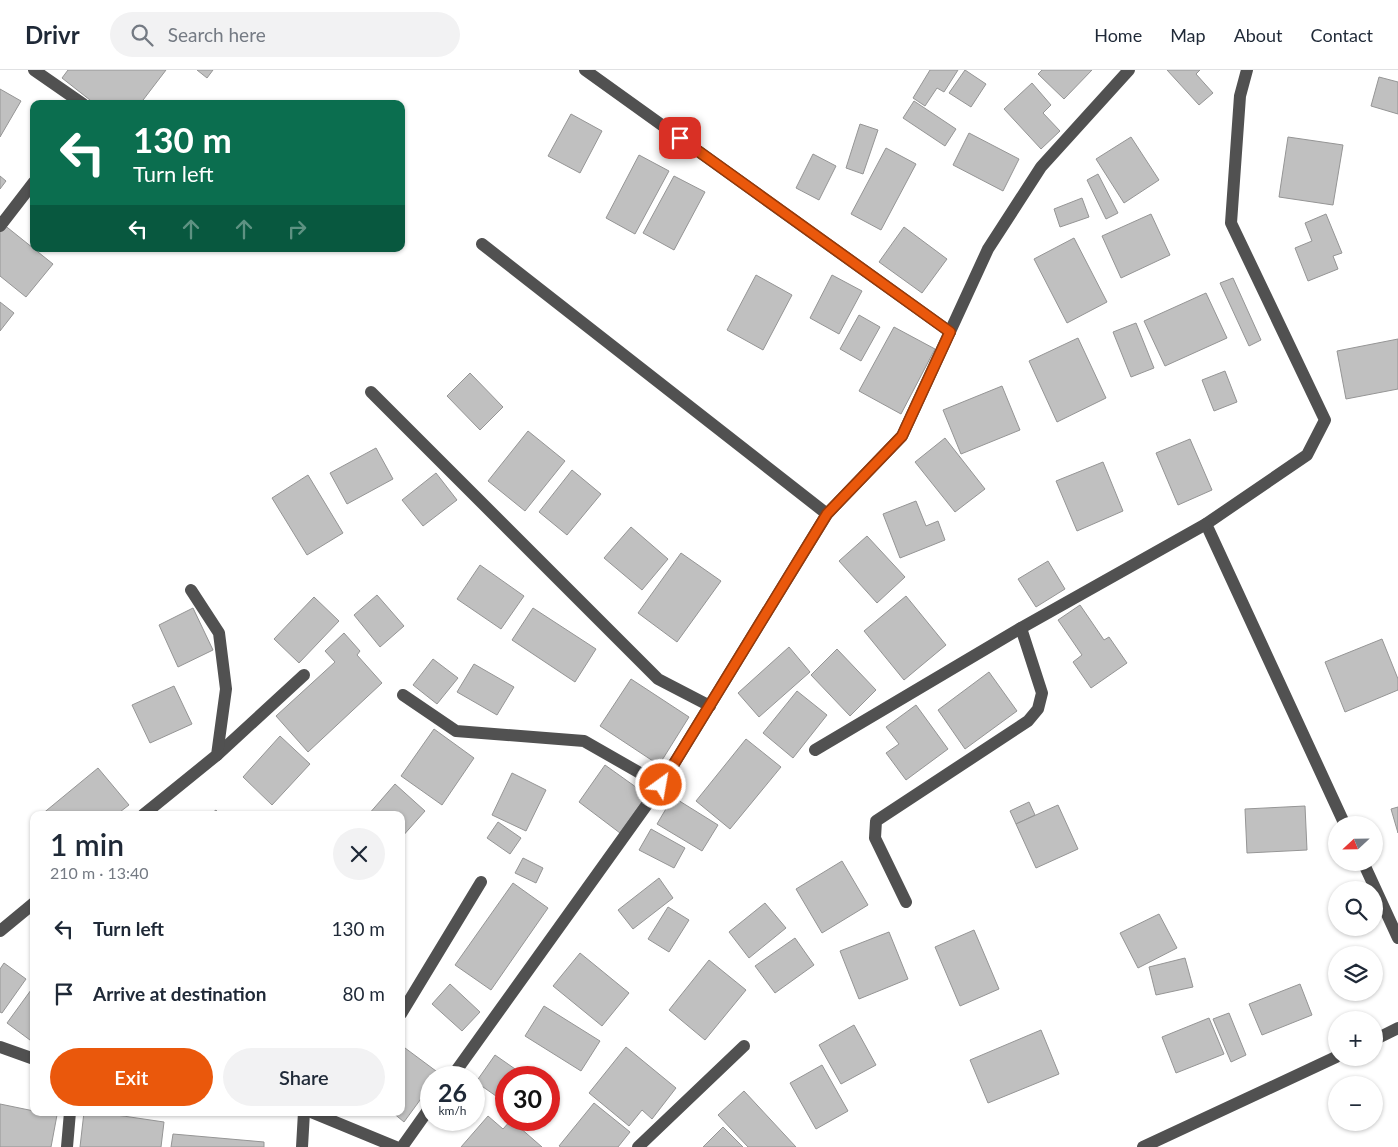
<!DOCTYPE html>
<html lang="en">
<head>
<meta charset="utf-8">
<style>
	body { margin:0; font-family:Lato,sans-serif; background:#f2f2f3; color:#1f2937; height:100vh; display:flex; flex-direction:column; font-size:19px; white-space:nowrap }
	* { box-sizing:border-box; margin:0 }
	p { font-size:16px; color:#747a83 }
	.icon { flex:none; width:28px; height:28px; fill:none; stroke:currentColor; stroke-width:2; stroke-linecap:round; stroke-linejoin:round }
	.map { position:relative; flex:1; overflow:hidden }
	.panel { position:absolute; left:30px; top:741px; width:375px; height:305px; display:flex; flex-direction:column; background:#fff; border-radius:10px; box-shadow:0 1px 4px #0004 }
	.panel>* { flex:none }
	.banner { position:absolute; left:30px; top:30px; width:375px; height:152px; border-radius:10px; box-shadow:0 1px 4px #0004; background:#0b6e4f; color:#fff; overflow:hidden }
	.needle { width:32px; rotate:248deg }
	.fabs { position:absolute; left:1328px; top:746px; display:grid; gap:10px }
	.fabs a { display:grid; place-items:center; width:55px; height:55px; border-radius:50%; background:#fff; box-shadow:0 1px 4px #0004; font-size:25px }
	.speed { position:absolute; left:420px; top:996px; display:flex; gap:10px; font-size:25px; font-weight:700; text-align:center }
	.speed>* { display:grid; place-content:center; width:65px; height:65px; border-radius:50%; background:#fff; box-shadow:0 1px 4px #0004; line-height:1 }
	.speed small { font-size:12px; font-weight:400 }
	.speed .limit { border:8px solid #d22; background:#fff; color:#111 }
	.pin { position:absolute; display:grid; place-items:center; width:42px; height:42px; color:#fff; margin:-21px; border-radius:10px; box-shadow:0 2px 8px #0006 }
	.me { position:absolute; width:55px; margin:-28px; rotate:32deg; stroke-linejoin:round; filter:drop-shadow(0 0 4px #0008) }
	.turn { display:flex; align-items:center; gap:18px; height:105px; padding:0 20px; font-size:22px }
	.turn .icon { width:65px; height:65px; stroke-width:2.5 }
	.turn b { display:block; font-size:35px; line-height:42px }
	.lanes { display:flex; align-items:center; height:48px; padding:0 20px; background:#0003; justify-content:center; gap:25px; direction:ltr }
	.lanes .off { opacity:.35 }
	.round { display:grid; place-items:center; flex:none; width:52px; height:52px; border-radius:26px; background:#f2f2f3 }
	.overview { display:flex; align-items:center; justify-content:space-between; height:85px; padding:0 20px }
	h1 { font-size:30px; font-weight:600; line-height:38px }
	.button { display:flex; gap:10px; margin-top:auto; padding:10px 20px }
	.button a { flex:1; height:58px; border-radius:30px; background:#ea580c; color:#fff; font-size:20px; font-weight:600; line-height:58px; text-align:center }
	.button a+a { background:#f2f2f3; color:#1f2937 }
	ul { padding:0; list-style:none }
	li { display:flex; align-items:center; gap:15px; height:65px; padding:0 20px }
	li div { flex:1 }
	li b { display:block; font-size:19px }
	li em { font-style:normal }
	header { display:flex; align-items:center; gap:30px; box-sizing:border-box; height:70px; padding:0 25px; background:#fff; border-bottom:1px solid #e0e1e3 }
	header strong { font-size:24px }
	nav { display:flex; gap:28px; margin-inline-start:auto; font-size:18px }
	.search { width:350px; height:45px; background:#f2f2f3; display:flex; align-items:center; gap:12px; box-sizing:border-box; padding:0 18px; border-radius:28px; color:#747a83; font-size:19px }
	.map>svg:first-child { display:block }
	.building { fill:#c0c0c0; stroke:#959595 }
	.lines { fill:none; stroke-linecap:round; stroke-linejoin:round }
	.minor { stroke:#515151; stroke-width:12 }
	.route-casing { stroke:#983908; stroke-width:12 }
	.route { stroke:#ea580c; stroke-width:9 }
</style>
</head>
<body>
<header>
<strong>Drivr</strong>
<div class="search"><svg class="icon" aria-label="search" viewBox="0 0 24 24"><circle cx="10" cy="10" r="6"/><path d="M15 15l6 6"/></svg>Search here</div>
<nav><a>Home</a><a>Map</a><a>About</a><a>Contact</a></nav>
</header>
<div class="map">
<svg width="1398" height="1077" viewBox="0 0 1398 1077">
	<rect width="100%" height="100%" fill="#fff"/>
	<!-- building -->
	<g class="building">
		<polygon points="68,0 166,0 140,34 95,34 62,8"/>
		<polygon points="197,0 213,0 207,8"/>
		<polygon points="930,0 958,0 944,22 937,18 925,36 913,28"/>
		<polygon points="965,0 986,14 971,37 949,23"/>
		<polygon points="1042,0 1092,0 1064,29 1038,4"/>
		<polygon points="1167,0 1200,0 1196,4 1213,23 1199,35"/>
		<polygon points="1379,7 1398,12 1398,44 1371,36"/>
		<polygon points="1032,13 1051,35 1043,43 1060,61 1041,79 1004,39"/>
		<polygon points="0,19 21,31 0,67"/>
		<polygon points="914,31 956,59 945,76 903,48"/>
		<polygon points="571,44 602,61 580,103 548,86"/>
		<polygon points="860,54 878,60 863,104 846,98"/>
		<polygon points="969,63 1019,89 1003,121 953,95"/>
		<polygon points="1131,67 1159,110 1124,133 1096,89"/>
		<polygon points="1288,67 1343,75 1333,135 1279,127"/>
		<polygon points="886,78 916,94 881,160 851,144"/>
		<polygon points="813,84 836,96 819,130 796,118"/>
		<polygon points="639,85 669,101 635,164 606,148"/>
		<polygon points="1098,104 1118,143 1106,149 1087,110"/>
		<polygon points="0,106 6,111 0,119"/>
		<polygon points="674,106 705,122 674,180 643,163"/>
		<polygon points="1082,128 1089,147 1060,157 1054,139"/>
		<polygon points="1151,144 1170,185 1121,208 1102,166"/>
		<polygon points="1326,144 1342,183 1333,186 1338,199 1308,211 1295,178 1312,171 1305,153"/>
		<polygon points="3,154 53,194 26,227 0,206 0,158"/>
		<polygon points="904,157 947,189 922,223 879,192"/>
		<polygon points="1074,168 1107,232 1067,253 1034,189"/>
		<polygon points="756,205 792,225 763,280 727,260"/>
		<polygon points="832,205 862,221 839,264 810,248"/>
		<polygon points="1233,208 1261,270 1249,276 1220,213"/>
		<polygon points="1206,223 1227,268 1165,296 1144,251"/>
		<polygon points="0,232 14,243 0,261"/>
		<polygon points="859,245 880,257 861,291 840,279"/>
		<polygon points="1136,253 1154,298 1131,307 1113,262"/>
		<polygon points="894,257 935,279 901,344 859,321"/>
		<polygon points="1078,268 1106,328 1057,352 1029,291"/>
		<polygon points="1398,269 1398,319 1346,329 1337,281"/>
		<polygon points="1225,301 1237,332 1214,341 1202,310"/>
		<polygon points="470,303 503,337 480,360 447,326"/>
		<polygon points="1002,316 1020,360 961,384 943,340"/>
		<polygon points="528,361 565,391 525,441 488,411"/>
		<polygon points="945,368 985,419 955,442 915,392"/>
		<polygon points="1190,369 1212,420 1178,435 1156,383"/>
		<polygon points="376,378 393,409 347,434 330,403"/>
		<polygon points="1103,392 1123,441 1077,461 1056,411"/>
		<polygon points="572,400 601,424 567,465 539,442"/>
		<polygon points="436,403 457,430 423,456 402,430"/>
		<polygon points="308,405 343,463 307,485 272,428"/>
		<polygon points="916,431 926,456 938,451 945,470 900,488 883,444"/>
		<polygon points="631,457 668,489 642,520 604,488"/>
		<polygon points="867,466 905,507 877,533 839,491"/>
		<polygon points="681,483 721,511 677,572 638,543"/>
		<polygon points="1048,491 1065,519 1036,537 1018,509"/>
		<polygon points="480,495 524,526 501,559 457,529"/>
		<polygon points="377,525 404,556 380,577 354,545"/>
		<polygon points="906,526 946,575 904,610 864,561"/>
		<polygon points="314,527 339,551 299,593 274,569"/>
		<polygon points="1080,535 1104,570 1109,567 1127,593 1091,618 1073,592 1082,585 1058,550"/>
		<polygon points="193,538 213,580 178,597 159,555"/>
		<polygon points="533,538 596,579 575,612 512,570"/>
		<polygon points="344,563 360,581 357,585 382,613 308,682 276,646 335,592 325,581"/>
		<polygon points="1382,569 1398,609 1398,620 1345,642 1325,592"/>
		<polygon points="789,577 810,602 759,647 738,623"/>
		<polygon points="837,579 876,620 850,646 811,605"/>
		<polygon points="433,589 458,608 437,634 413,615"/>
		<polygon points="474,594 514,617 497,645 457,622"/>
		<polygon points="989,602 1017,641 965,679 938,640"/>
		<polygon points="631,609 689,647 659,695 600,656"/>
		<polygon points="174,616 192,654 150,673 132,635"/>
		<polygon points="797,621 827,645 793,688 763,663"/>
		<polygon points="916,635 948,679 906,710 886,683 899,674 886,657"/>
		<polygon points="434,659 474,688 442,735 401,706"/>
		<polygon points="280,666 310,694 272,735 243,707"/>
		<polygon points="746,669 781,697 730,759 696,731"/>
		<polygon points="605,695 647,725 620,763 579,732"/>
		<polygon points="98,698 129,735 116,745 41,745"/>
		<polygon points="512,703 546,720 526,761 492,745"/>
		<polygon points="395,714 425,741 401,768 401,745 368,745"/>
		<polygon points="673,727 718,755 702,781 657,754"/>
		<polygon points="1029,732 1035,745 1016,754 1010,741"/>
		<polygon points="1058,735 1078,779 1036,798 1016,754"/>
		<polygon points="1305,736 1307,780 1247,783 1245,739"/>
		<polygon points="1398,737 1398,763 1391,739"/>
		<polygon points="216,740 220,745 209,745"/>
		<polygon points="498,752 521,768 510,784 487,768"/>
		<polygon points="651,759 685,778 674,798 639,780"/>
		<polygon points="523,788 543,798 536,813 515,803"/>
		<polygon points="842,791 868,835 822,863 796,819"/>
		<polygon points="659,808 673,828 633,859 618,840"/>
		<polygon points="513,813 548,838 491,920 455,895"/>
		<polygon points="765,833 786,858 749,888 729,862"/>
		<polygon points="668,837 689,850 669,882 648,869"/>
		<polygon points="1159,844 1177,878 1138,898 1120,863"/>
		<polygon points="974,860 999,919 960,936 935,877"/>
		<polygon points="889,862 908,909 859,929 840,881"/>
		<polygon points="795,868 814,895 775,923 755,896"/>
		<polygon points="580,883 629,923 602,956 553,916"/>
		<polygon points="1185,888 1193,917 1156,925 1149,897"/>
		<polygon points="709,890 746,920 705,970 669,940"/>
		<polygon points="4,893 26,909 2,943 0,942 0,899"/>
		<polygon points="450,914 480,942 462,961 432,934"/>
		<polygon points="1300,914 1312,945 1262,965 1249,934"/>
		<polygon points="31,920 34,922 34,973 7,953"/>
		<polygon points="544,936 600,971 581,1001 525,966"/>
		<polygon points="1229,943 1246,985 1231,992 1213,949"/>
		<polygon points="1209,948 1224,984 1176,1003 1162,967"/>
		<polygon points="854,955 876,995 841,1014 819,975"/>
		<polygon points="1041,960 1059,1004 988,1033 970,990"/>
		<polygon points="401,975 440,1004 437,1008 431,1008 431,1015 404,1052 392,1042 401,1042"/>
		<polygon points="626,977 676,1018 652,1049 642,1040 629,1056 589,1023"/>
		<polygon points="495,985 528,1008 506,1008 506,1033 476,1012"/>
		<polygon points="822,995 848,1041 816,1059 790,1013"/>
		<polygon points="744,1021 796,1077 748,1077 718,1045"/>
		<polygon points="594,1033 630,1062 618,1077 561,1077 559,1076"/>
		<polygon points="0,1034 34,1041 34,1042 57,1045 51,1077 0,1077"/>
		<polygon points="84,1042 96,1042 164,1052 161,1077 80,1077"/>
		<polygon points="488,1046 503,1059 511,1050 542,1077 461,1077"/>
		<polygon points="723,1057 743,1077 703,1077"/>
		<polygon points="173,1064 264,1072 264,1077 171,1077"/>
	</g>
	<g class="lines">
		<!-- minor -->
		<g class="minor">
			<polyline points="34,0 83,34"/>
			<polyline points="585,0 950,262"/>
			<polyline points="1247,0 1240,26 1231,153 1325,350 1307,385 1206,454 1345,755"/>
			<polyline points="0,156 34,112"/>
			<polyline points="482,174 827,444"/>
			<polyline points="371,322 658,609 710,636"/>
			<polyline points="403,625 456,661 584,671 661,715"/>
			<polyline points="815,680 1021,558 1206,454"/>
			<polyline points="217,685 304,605"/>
			<polyline points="143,745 217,685 226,619 219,563 191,520"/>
			<polyline points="1363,792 1398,868"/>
			<polyline points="906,832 875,768 876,751 1028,651 1038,639 1042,623 1021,558"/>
			<polyline points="0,861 34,833"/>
			<polyline points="401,944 481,812"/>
			<polyline points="1374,970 1398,958"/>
			<polyline points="0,977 34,989"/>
			<polyline points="451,1008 661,715 827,444 902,366 988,179 1041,97 1129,0"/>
			<polyline points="311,1042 396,1077"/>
			<polyline points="67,1077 70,1042"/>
			<polyline points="302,1077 304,1042"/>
			<polyline points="402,1077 431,1036"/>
			<polyline points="638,1077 744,976"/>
			<polyline points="1143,1077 1336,987"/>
		</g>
	</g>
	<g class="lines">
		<!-- route casing -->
		<g class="route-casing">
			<polyline id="route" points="661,715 827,444 902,366 950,262 680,68"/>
		</g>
		<!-- route -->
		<use href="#route" class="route"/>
	</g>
</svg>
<div class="fabs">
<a><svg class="needle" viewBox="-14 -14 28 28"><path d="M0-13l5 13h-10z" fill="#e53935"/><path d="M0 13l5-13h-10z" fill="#747a83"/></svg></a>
<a><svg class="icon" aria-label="search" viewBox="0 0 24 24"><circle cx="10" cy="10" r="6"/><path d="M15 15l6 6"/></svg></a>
<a><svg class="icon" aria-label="layers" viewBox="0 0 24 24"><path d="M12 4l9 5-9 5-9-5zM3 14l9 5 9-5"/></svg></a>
<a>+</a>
<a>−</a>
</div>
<div class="speed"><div>26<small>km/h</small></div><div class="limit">30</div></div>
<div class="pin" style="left:680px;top:68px;background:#d93025"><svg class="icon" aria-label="arrive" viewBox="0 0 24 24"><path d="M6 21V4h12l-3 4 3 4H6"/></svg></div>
<svg class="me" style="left:661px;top:715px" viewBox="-20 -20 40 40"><circle r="17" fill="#ea580c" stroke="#fff" stroke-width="3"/><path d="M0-11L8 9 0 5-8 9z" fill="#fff"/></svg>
<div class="banner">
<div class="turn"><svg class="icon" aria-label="left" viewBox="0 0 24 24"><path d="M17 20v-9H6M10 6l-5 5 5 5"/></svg><div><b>130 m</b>Turn left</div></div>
<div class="lanes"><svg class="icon" aria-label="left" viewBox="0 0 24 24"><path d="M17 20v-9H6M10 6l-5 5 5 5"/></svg><svg class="icon off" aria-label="ahead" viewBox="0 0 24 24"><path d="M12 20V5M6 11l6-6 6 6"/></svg><svg class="icon off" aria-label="ahead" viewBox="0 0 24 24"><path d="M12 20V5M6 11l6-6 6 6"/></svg><svg class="icon off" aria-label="right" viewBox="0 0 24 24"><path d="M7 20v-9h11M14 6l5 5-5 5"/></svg></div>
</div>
<section class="panel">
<div class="overview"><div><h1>1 min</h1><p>210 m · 13:40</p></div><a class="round"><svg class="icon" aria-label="close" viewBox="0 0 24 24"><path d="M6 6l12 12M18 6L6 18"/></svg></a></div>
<ul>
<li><svg class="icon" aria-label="left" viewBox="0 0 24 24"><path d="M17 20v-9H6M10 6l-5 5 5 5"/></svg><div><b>Turn left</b></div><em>130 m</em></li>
<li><svg class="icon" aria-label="arrive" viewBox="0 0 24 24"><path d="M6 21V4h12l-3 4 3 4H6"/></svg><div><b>Arrive at destination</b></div><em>80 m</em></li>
</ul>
<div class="button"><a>Exit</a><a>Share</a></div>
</section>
</div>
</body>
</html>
